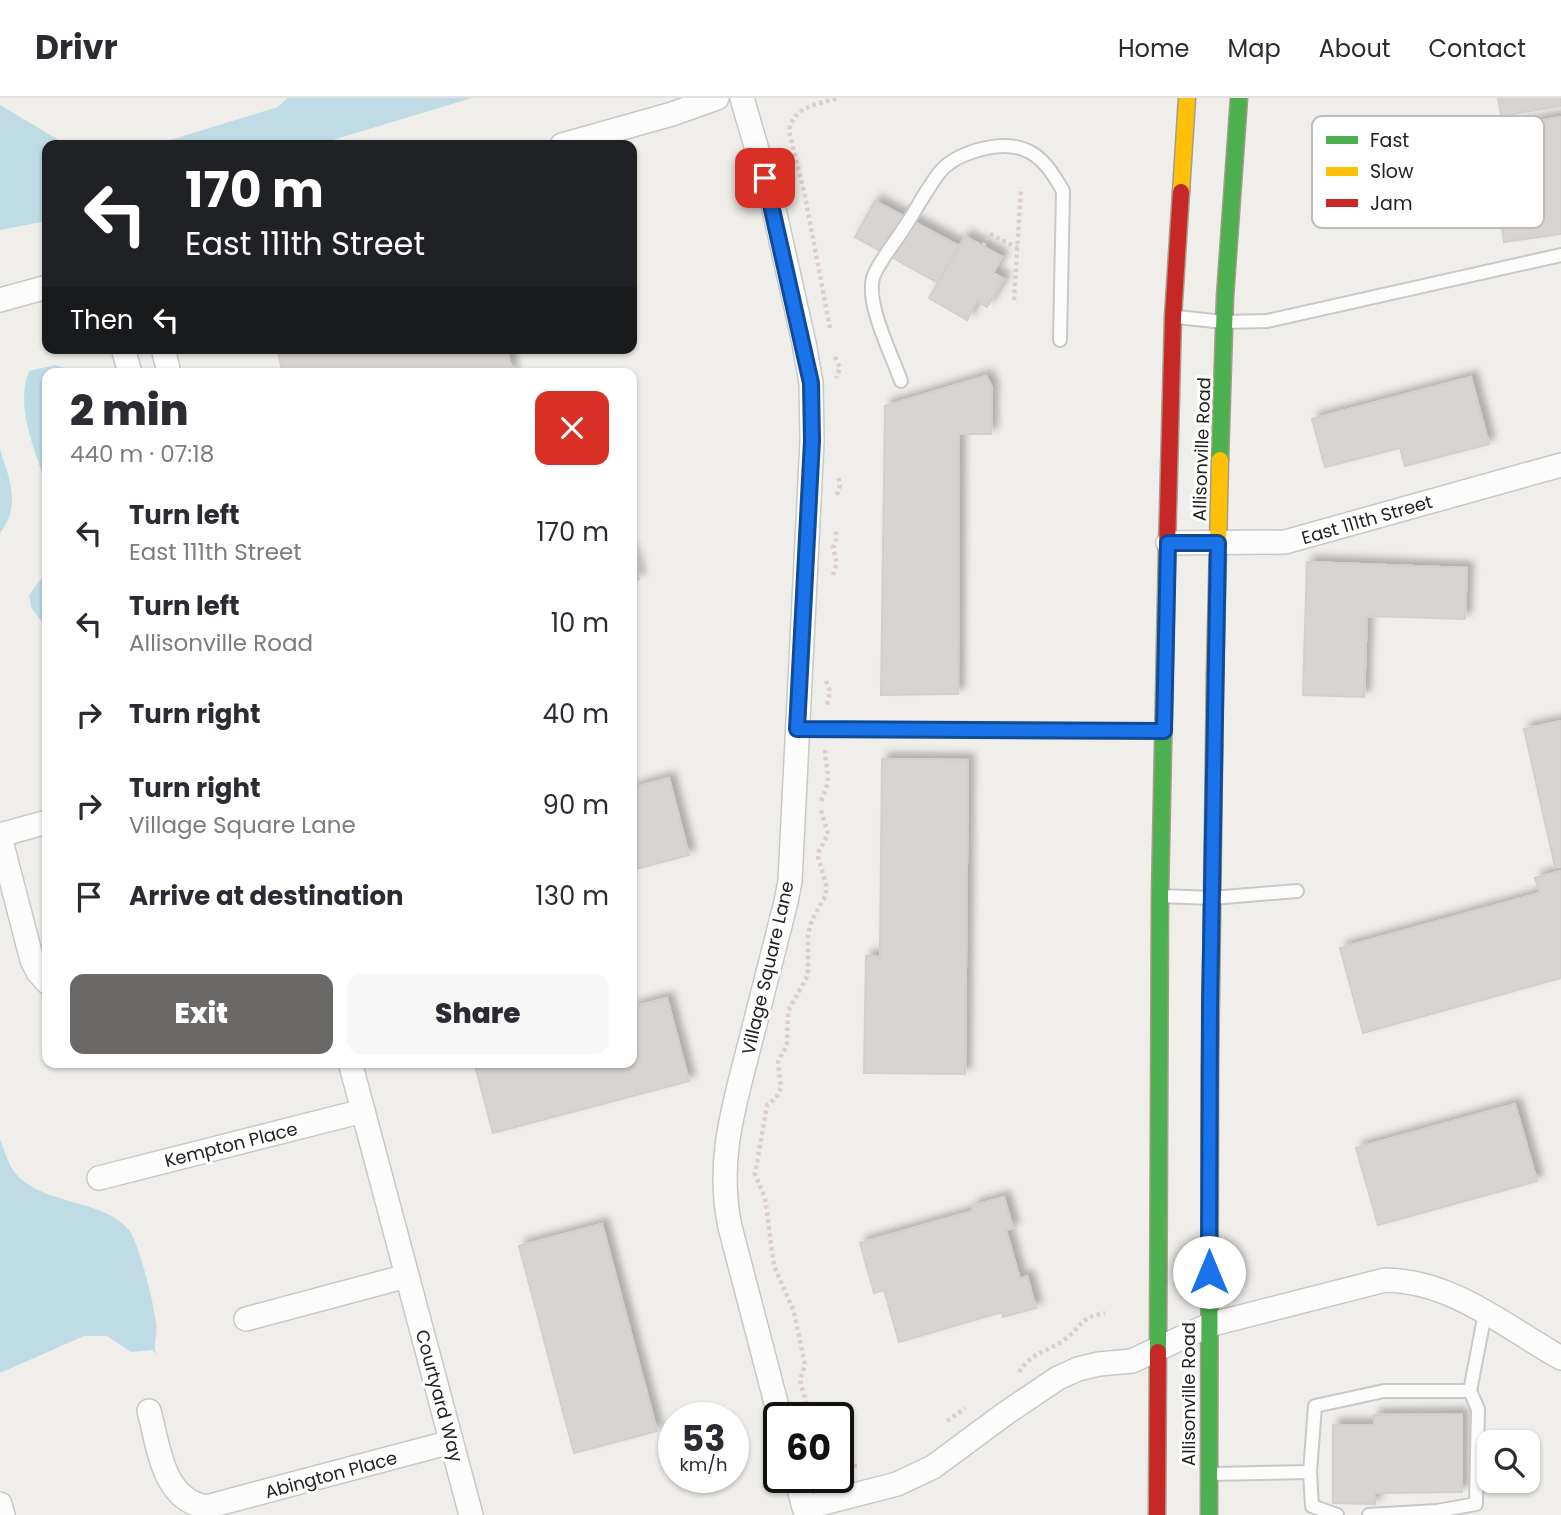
<!DOCTYPE html>
<html lang="en">
<head>
<meta charset="utf-8">
<style>
	body { margin:0; font-family:Poppins,sans-serif; background:#f7f7f7; color:#2b2b33; height:100vh; display:flex; flex-direction:column; font-size:26px; white-space:nowrap }
	* { box-sizing:border-box; margin:0 }
	p { font-size:23px; color:#7c7c81 }
	.icon { flex:none; width:38px; height:38px; fill:none; stroke:currentColor; stroke-width:2; stroke-linecap:round; stroke-linejoin:round }
	.map { position:relative; flex:1; overflow:hidden }
	.panel { position:absolute; left:42px; top:270px; width:595px; height:700px; display:flex; flex-direction:column; background:#fff; border-radius:14px; box-shadow:0 2px 5px #0004 }
	.panel>* { flex:none }
	.top-card { position:absolute; left:42px; top:42px; width:595px; height:214px; border-radius:14px; box-shadow:0 2px 5px #0004; background:#202124; color:#fff; overflow:hidden }
	.controls { position:absolute; left:1477px; top:1332px; display:grid; gap:14px }
	.controls a { display:grid; place-items:center; width:63px; height:63px; border-radius:14px; background:#fff; box-shadow:0 2px 5px #0004; font-size:35px }
	.speed { position:absolute; left:658px; top:1304px; display:flex; gap:14px; font-size:35px; font-weight:700; text-align:center }
	.speed>* { display:grid; place-content:center; width:91px; height:91px; border-radius:50%; background:#fff; box-shadow:0 2px 5px #0004; line-height:1 }
	.speed small { font-size:18px; font-weight:400 }
	.speed .limit { border:4px solid #111; border-radius:10px; background:#fff; color:#111 }
	.pin { position:absolute; display:grid; place-items:center; width:60px; height:60px; color:#fff; margin:-30px; border-radius:14px; box-shadow:0 4px 10px #0006 }
	.me { position:absolute; width:77px; margin:-38px; rotate:0deg; stroke-linejoin:round; filter:drop-shadow(0 0 5px #0008) }
	.turn { display:flex; align-items:center; gap:24px; height:147px; padding:0 28px; font-size:32px }
	.turn .icon { width:91px; height:91px; stroke-width:2.5 }
	.turn b { display:block; font-size:49px; line-height:60px }
	.then { display:flex; align-items:center; height:66px; padding:0 28px; background:#0003; gap:14px; font-size:26px }
	.round { display:grid; place-items:center; flex:none; width:74px; height:74px; border-radius:14px; background:#f7f7f7 }
	.overview { display:flex; align-items:center; justify-content:space-between; height:119px; padding:0 28px }
	h1 { font-size:42px; font-weight:800; line-height:52px }
	.cta { display:flex; gap:14px; margin-top:auto; padding:14px 28px }
	.cta a { flex:1; height:80px; border-radius:14px; background:#6a6968; color:#fff; font-size:28px; font-weight:800; line-height:80px; text-align:center }
	.cta a+a { background:#f7f7f7; color:#2b2b33 }
	ul { padding:0; list-style:none }
	li { display:flex; align-items:center; gap:21px; height:91px; padding:0 28px }
	li div { flex:1 }
	li b { display:block; font-size:26px }
	li em { font-style:normal }
	header { display:flex; align-items:center; gap:42px; box-sizing:border-box; height:98px; padding:0 35px; background:#fff; border-bottom:2px solid #e1e1e2 }
	header strong { font-size:33px }
	nav { display:flex; gap:38px; margin-inline-start:auto; font-size:24px }
	.map>svg:first-child { display:block }
	.water { fill:#bfdbe3 }
	.building { fill:#d7d4d2; stroke:#d3d0cc; stroke-width:2; filter:url(#shadow) }
	.lines { fill:none; stroke-linecap:round; stroke-linejoin:round }
	.lane-casing { stroke:#c9c8c7; stroke-width:16 }
	.street-casing { stroke:#c9c8c7; stroke-width:26 }
	.fast-casing { stroke:#a79c86; stroke-width:19 }
	.slow-casing { stroke:#a79c86; stroke-width:19 }
	.jam-casing { stroke:#a79c86; stroke-width:19 }
	.path { stroke:#dccecd; stroke-width:4.5; stroke-dasharray:3.5 3.5; stroke-linecap:butt }
	.lane { stroke:#fdfcfc; stroke-width:12 }
	.street { stroke:#fdfcfc; stroke-width:23 }
	.fast { stroke:#4caf50; stroke-width:16 }
	.slow { stroke:#ffc107; stroke-width:16 }
	.jam { stroke:#c62828; stroke-width:16 }
	.route-casing { stroke:#114b97; stroke-width:18 }
	.route { stroke:#1a73e8; stroke-width:12 }
	.labels { text-anchor:middle; stroke-width:6; stroke-linejoin:round; paint-order:stroke }
	.street-label { font-size:18px; fill:#222; stroke:#fff }
	.key { fill:#fff; stroke:#bdbdbd; stroke-width:2 }
	.key-label { font-size:19px; fill:#222 }
</style>
</head>
<body>
<header>
<strong>Drivr</strong>
<nav><a>Home</a><a>Map</a><a>About</a><a>Contact</a></nav>
</header>
<div class="map">
<svg width="1561" height="1417" viewBox="0 0 1561 1417">
	<defs>
		<filter id="shadow"><feDropShadow dx="6" dy="-6" stdDeviation="3.5" flood-color="#0004"/></filter>
	</defs>
	<rect width="100%" height="100%" fill="#f0eeeb"/>
	<!-- water -->
	<g class="water">
		<polygon points="287,0 472,0 316,47 154,47 278,9"/>
		<polygon points="0,7 67,47 47,47 47,123 0,132"/>
		<path d="M55,267l27,8h-35v116c-10,-37 -33,-80 -18,-118z"/>
		<path d="M0,351c9,30 22,55 0,84z"/>
		<polygon points="47,477 47,531 31,509 29,497 40,482"/>
		<path d="M0,1041c4,10 8,25 15,34 28,33 87,25 114,57 10,12 25,75 27,92 2,11 -3,21 0,32l-4,-4 -21,2 -24,-16h-23l-84,37z"/>
	</g>
	<!-- building -->
	<g class="building">
		<polygon points="1498,0 1561,0 1561,8 1501,18"/>
		<polygon points="1561,19 1561,136 1504,144 1488,32"/>
		<polygon points="875,103 959,148 938,185 855,139"/>
		<polygon points="965,138 1002,159 993,175 1004,181 987,209 977,203 967,222 929,200"/>
		<polygon points="301,250 506,250 513,275 283,275 278,256"/>
		<polygon points="986,278 992,289 991,336 959,336 958,596 881,597 885,308"/>
		<polygon points="1471,279 1489,346 1405,368 1400,350 1325,369 1312,321"/>
		<polygon points="632,452 639,481 632,483"/>
		<polygon points="1307,464 1467,470 1465,521 1367,518 1364,599 1303,597"/>
		<polygon points="1561,623 1561,768 1555,769 1524,631"/>
		<polygon points="882,661 968,662 965,976 864,975 866,858 880,859"/>
		<polygon points="669,680 689,757 632,772 632,690"/>
		<polygon points="1561,773 1561,880 1363,935 1340,850 1540,795 1535,780"/>
		<polygon points="667,900 689,983 493,1035 474,964 632,964 632,909"/>
		<polygon points="1515,1006 1537,1083 1378,1127 1356,1050"/>
		<polygon points="1004,1099 1013,1130 1006,1132 1020,1181 1027,1178 1036,1210 1003,1219 1002,1214 899,1244 884,1192 874,1195 860,1145 973,1113 972,1108"/>
		<polygon points="602,1126 657,1333 574,1355 519,1148"/>
		<polygon points="1462,1316 1462,1394 1375,1395 1375,1406 1333,1405 1333,1327 1374,1327 1374,1317"/>
	</g>
	<g class="lines">
		<!-- lane casing -->
		<g class="lane-casing">
			<g id="lane">
				<polyline points="1177,219 1224,224 1267,223 1561,157"/>
				<path d="M901,283c-9,-26 -35,-76 -28,-103 4,-14 23,-37 31,-50 12,-18 22,-38 35,-55 16,-20 59,-33 84,-24 19,6 31,26 40,42l-3,149"/>
				<polyline points="797,631 1160,633"/>
				<polyline points="1161,798 1212,800 1297,793"/>
				<polyline points="1213,1376 1310,1374"/>
				<polyline points="1337,1417 1312,1408 1310,1374 1315,1308 1384,1293 1470,1293"/>
				<polyline points="1369,1417 1437,1413 1476,1406 1478,1311 1470,1293 1485,1215"/>
			</g>
		</g>
		<!-- street casing -->
		<g class="street-casing">
			<g id="street">
				<path d="M742,0l31,107 31,138 7,40 1,58 -22,440 -4,21c-12,47 -24,94 -36,141 -16,63 -34,118 -20,184l50,191"/>
				<polyline points="562,47 672,16 717,0"/>
				<polyline points="0,202 47,189"/>
				<polyline points="123,250 130,275"/>
				<polyline points="163,250 169,275"/>
				<polyline points="1168,445 1285,444 1561,367"/>
				<polyline points="0,737 47,724"/>
				<polyline points="0,739 32,862 38,874 47,884"/>
				<polyline points="350,964 471,1417"/>
				<polyline points="99,1080 363,1013"/>
				<polyline points="246,1221 407,1178"/>
				<path d="M149,1313c10,36 13,88 57,96l245,-65"/>
				<path d="M796,1379l8,31 93,-24 36,-17 73,-54 52,-35 20,-9 21,-5 33,-3 77,-36 176,-45c68,1 119,46 176,78"/>
				<polyline points="0,1406 3,1417"/>
			</g>
		</g>
		<!-- fast casing -->
		<g class="fast-casing">
			<g id="fast">
				<polyline points="1220,362 1225,199 1239,0"/>
				<polyline points="1158,1254 1160,798 1167,451"/>
				<polyline points="1209,1417 1210,971 1215,576"/>
			</g>
		</g>
		<!-- slow casing -->
		<g class="slow-casing">
			<g id="slow">
				<polyline points="1181,94 1187,0"/>
				<polyline points="1215,576 1220,362"/>
			</g>
		</g>
		<!-- jam casing -->
		<g class="jam-casing">
			<g id="jam">
				<polyline points="1167,451 1173,219 1181,94"/>
				<polyline points="1157,1417 1158,1254"/>
			</g>
		</g>
		<!-- path -->
		<g class="path">
			<polyline points="983,148 990,136 1018,150"/>
			<polyline points="1014,202 1021,90"/>
			<path d="M830,230l-26,-137 -15,-60c4,-25 29,-27 50,-33"/>
			<polyline points="835,259 840,270 836,280"/>
			<polyline points="837,397 840,387 838,378"/>
			<polyline points="833,477 837,465 833,450 837,439 835,432"/>
			<polyline points="826,583 830,593 827,608"/>
			<path d="M821,703c12,-27 5,-26 4,-52"/>
			<path d="M1019,1274c14,-21 27,-19 45,-32 19,-14 14,-22 41,-27"/>
			<polyline points="810,1320 800,1282 805,1267 794,1214 774,1168 765,1100 755,1076 767,1007 776,1000 781,990 778,964 787,947 788,913 808,877 808,836 812,822 826,797 826,786 818,759 819,753 828,736 821,712"/>
			<polyline points="947,1323 965,1310"/>
			<polyline points="838,1354 854,1368 857,1368"/>
		</g>
		<!-- lane -->
		<use href="#lane" class="lane"/>
		<!-- street -->
		<use href="#street" class="street"/>
		<!-- fast -->
		<use href="#fast" class="fast"/>
		<!-- slow -->
		<use href="#slow" class="slow"/>
		<!-- jam -->
		<use href="#jam" class="jam"/>
	</g>
	<g class="lines">
		<!-- route casing -->
		<g class="route-casing">
			<polyline id="route" points="765,80 811,285 812,343 797,631 1164,633 1168,445 1218,445 1210,907 1209,1174"/>
		</g>
		<!-- route -->
		<use href="#route" class="route"/>
	</g>
	<g class="labels">
		<!-- street labels -->
		<g class="street-label">
			<text transform="translate(1202 351) rotate(-88)" y="6">Allisonville Road</text>
			<text transform="translate(1367 422) rotate(-16)" y="6">East 111th Street</text>
			<text transform="translate(768 870) rotate(-77)" y="6">Village Square Lane</text>
			<text transform="translate(231 1047) rotate(-14)" y="6">Kempton Place</text>
			<text transform="translate(1189 1296) rotate(-90)" y="6">Allisonville Road</text>
			<text transform="translate(439 1298) rotate(75)" y="6">Courtyard Way</text>
			<text transform="translate(331 1377) rotate(-15)" y="6">Abington Place</text>
		</g>
	</g>
	<!-- legend -->
	<rect x="1312" y="18" width="232" height="112" rx="10" class="key"/>
	<rect x="1326" y="38" width="32" height="8" fill="#4caf50"/>
	<rect x="1326" y="69" width="32" height="9" fill="#ffc107"/>
	<rect x="1326" y="101" width="32" height="8" fill="#c62828"/>
	<g class="key-label">
		<text x="1370" y="49">Fast</text>
		<text x="1370" y="80">Slow</text>
		<text x="1370" y="112">Jam</text>
	</g>
</svg>
<div class="controls">
<a><svg class="icon" aria-label="search" viewBox="0 0 24 24"><circle cx="10" cy="10" r="6"/><path d="M15 15l6 6"/></svg></a>
</div>
<div class="speed"><div>53<small>km/h</small></div><div class="limit">60</div></div>
<div class="pin" style="left:765px;top:80px;background:#d93025"><svg class="icon" aria-label="arrive" viewBox="0 0 24 24"><path d="M6 21V4h12l-3 4 3 4H6"/></svg></div>
<svg class="me" style="left:1209px;top:1174px" viewBox="-20 -20 40 40"><circle r="19" fill="#fff"/><path d="M0-13L10 11 0 6-10 11z" fill="#1a73e8"/></svg>
<div class="top-card">
<div class="turn"><svg class="icon" aria-label="left" viewBox="0 0 24 24"><path d="M17 20v-9H6M10 6l-5 5 5 5"/></svg><div><b>170 m</b>East 111th Street</div></div>
<div class="then">Then<svg class="icon" aria-label="left" viewBox="0 0 24 24"><path d="M17 20v-9H6M10 6l-5 5 5 5"/></svg></div>
</div>
<section class="panel">
<div class="overview"><div><h1>2 min</h1><p>440 m · 07:18</p></div><a class="round" style="background:#d93025;color:#fff"><svg class="icon" aria-label="close" viewBox="0 0 24 24"><path d="M6 6l12 12M18 6L6 18"/></svg></a></div>
<ul>
<li><svg class="icon" aria-label="left" viewBox="0 0 24 24"><path d="M17 20v-9H6M10 6l-5 5 5 5"/></svg><div><b>Turn left</b><p>East 111th Street</p></div><em>170 m</em></li>
<li><svg class="icon" aria-label="left" viewBox="0 0 24 24"><path d="M17 20v-9H6M10 6l-5 5 5 5"/></svg><div><b>Turn left</b><p>Allisonville Road</p></div><em>10 m</em></li>
<li><svg class="icon" aria-label="right" viewBox="0 0 24 24"><path d="M7 20v-9h11M14 6l5 5-5 5"/></svg><div><b>Turn right</b></div><em>40 m</em></li>
<li><svg class="icon" aria-label="right" viewBox="0 0 24 24"><path d="M7 20v-9h11M14 6l5 5-5 5"/></svg><div><b>Turn right</b><p>Village Square Lane</p></div><em>90 m</em></li>
<li><svg class="icon" aria-label="arrive" viewBox="0 0 24 24"><path d="M6 21V4h12l-3 4 3 4H6"/></svg><div><b>Arrive at destination</b></div><em>130 m</em></li>
</ul>
<div class="cta"><a>Exit</a><a>Share</a></div>
</section>
</div>
</body>
</html>
